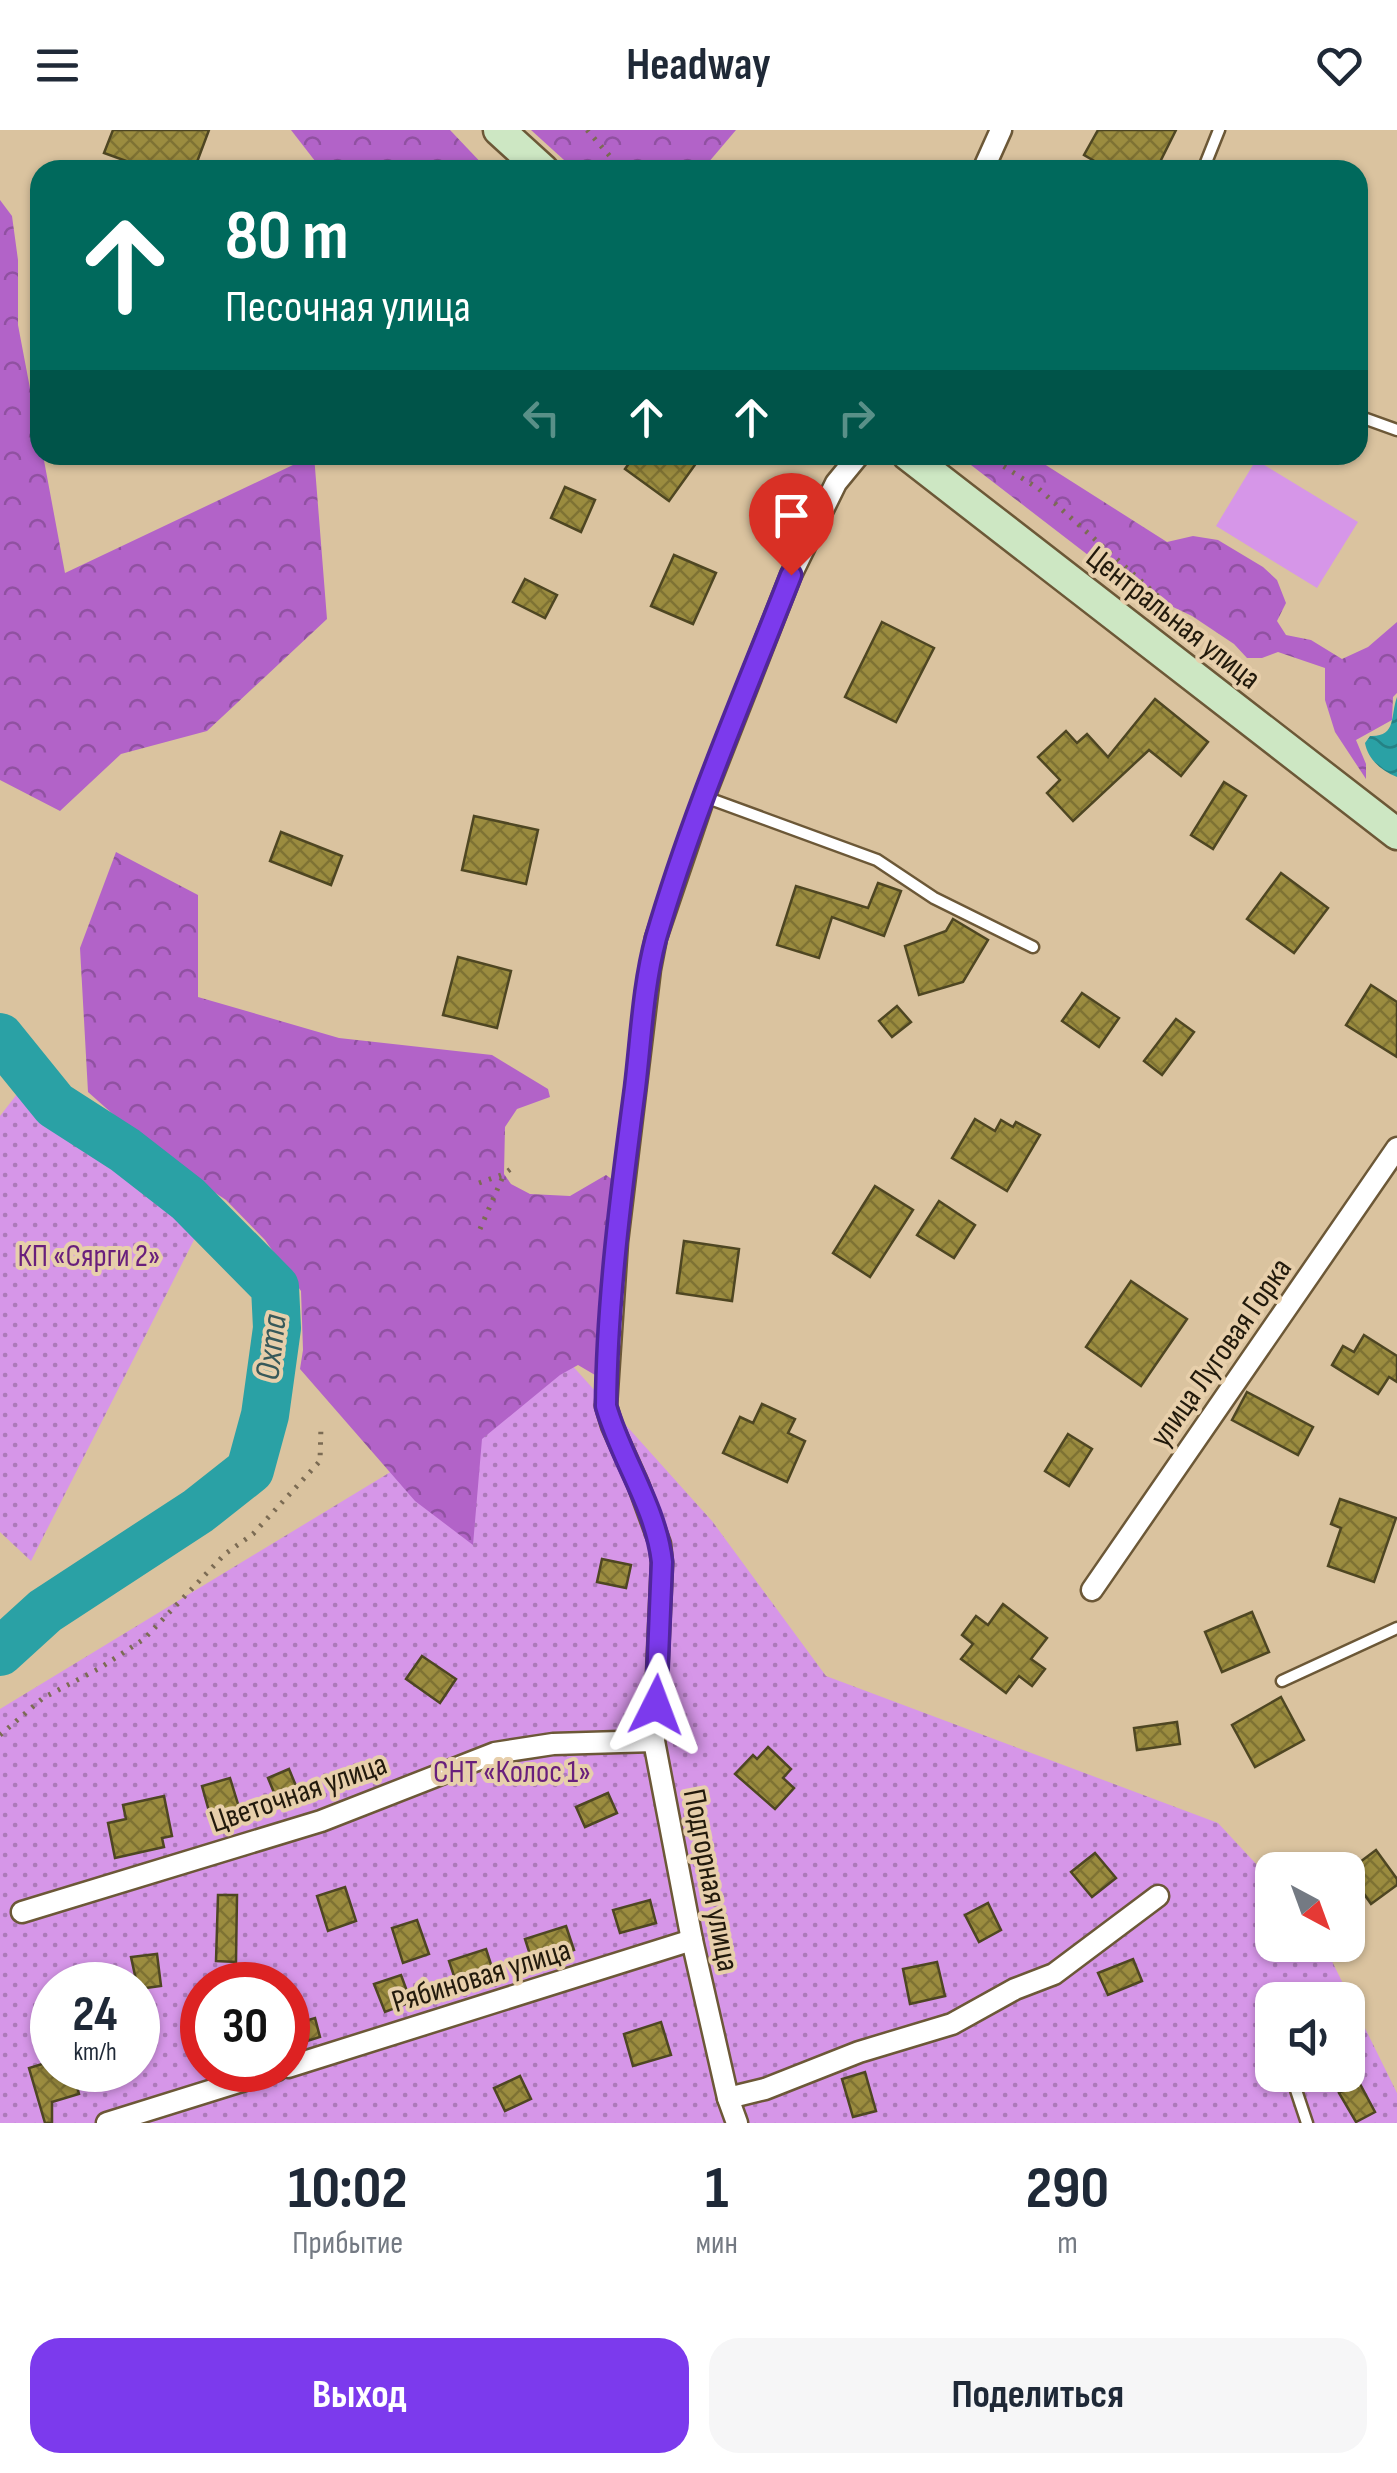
<!DOCTYPE html>
<html lang="ru">
<head>
<meta charset="utf-8">
<style>
	body { margin:0; font-family:"Sofia Sans Condensed",sans-serif; background:#f6f6f7; color:#1f2937; height:100vh; display:flex; flex-direction:column; font-size:38px; white-space:nowrap }
	* { box-sizing:border-box; margin:0 }
	p { font-size:32px; color:#747a83 }
	.icon { flex:none; width:55px; height:55px; fill:none; stroke:currentColor; stroke-width:2; stroke-linecap:round; stroke-linejoin:round }
	.map { position:relative; height:1993px; overflow:hidden }
	.drawer { display:flex; flex-direction:column; background:#fff; flex:1 }
	.drawer>* { flex:none }
	.guide { position:absolute; left:30px; top:30px; width:1338px; height:305px; border-radius:30px; box-shadow:0 2px 8px #0004; background:#00695c; color:#fff; overflow:hidden }
	.needle { width:65px; rotate:139deg }
	.fabs { position:absolute; left:1255px; top:1722px; display:grid; gap:20px }
	.fabs a { display:grid; place-items:center; width:110px; height:110px; border-radius:20px; background:#fff; box-shadow:0 2px 8px #0004; font-size:50px }
	.speed { position:absolute; left:30px; top:1832px; display:flex; gap:20px; font-size:50px; font-weight:700; text-align:center }
	.speed>* { display:grid; place-content:center; width:130px; height:130px; border-radius:50%; background:#fff; box-shadow:0 2px 8px #0004; line-height:1 }
	.speed small { font-size:25px; font-weight:400 }
	.speed .limit { border:15px solid #d22; background:#fff; color:#111 }
	.pin { position:absolute; display:grid; place-items:center; width:85px; height:85px; color:#fff; margin:-102px -42px; border-radius:50% 50% 50% 0; rotate:-45deg; box-shadow:0 0 10px #0007 }
	.pin .icon { rotate:45deg }
	.me { position:absolute; width:110px; margin:-55px; rotate:3deg; stroke-linejoin:round; filter:drop-shadow(0 0 8px #0008) }
	.turn { display:flex; align-items:center; gap:35px; height:210px; padding:0 30px; font-size:45px }
	.turn .icon { width:130px; height:130px; stroke-width:2.5 }
	.turn b { display:block; font-size:70px; line-height:85px }
	.lanes { display:flex; align-items:center; height:95px; padding:0 30px; background:#0003; justify-content:center; gap:50px; direction:ltr }
	.lanes .off { opacity:.35 }
	.eta { display:flex; justify-content:space-evenly; align-items:center; height:170px; text-align:center }
	.eta b { font-size:60px; font-weight:700; line-height:70px }
	.button { display:flex; gap:20px; margin-top:auto; padding:20px 30px }
	.button a { flex:1; height:115px; border-radius:30px; background:#7c3aed; color:#fff; font-size:40px; font-weight:700; line-height:115px; text-align:center }
	.button a+a { background:#f6f6f7; color:#1f2937 }
	header { display:flex; justify-content:space-between; align-items:center; height:130px; padding:0 30px; background:#fff; font-size:45px; font-weight:700 }
	.map>svg:first-child { display:block }
	.grass { fill:url(#grass-dots); fill-rule:evenodd }
	.forest { fill:url(#forest-crowns) }
	.pitch { fill:#d696e8 }
	.water { fill:url(#water-waves) }
	.lines { fill:none; stroke-linecap:round; stroke-linejoin:round }
	.river { stroke:#2aa1a5; stroke-width:48 }
	.building { fill:url(#building-cross-hatch); stroke:#4e4622; stroke-width:2.5 }
	.lane-casing { stroke:#6c5837; stroke-width:15 }
	.street-casing { stroke:#6c5837; stroke-width:25 }
	.secondary-casing { stroke:#6c5837; stroke-width:35 }
	.path { stroke:#7b6b53; stroke-width:5; stroke-dasharray:2.5 8; stroke-linecap:butt }
	.lane { stroke:#fff; stroke-width:10 }
	.street { stroke:#fff; stroke-width:20 }
	.secondary { stroke:#cde7c3; stroke-width:30 }
	.route-casing { stroke:#51269a; stroke-width:25 }
	.route { stroke:#7c3aed; stroke-width:18 }
	.labels { text-anchor:middle; stroke-width:8; stroke-linejoin:round; paint-order:stroke }
	.street-label { font-size:32px; fill:#221a0c; stroke:#e7cfab }
	.park-label { font-size:32px; fill:#691f7c; stroke:#e7cfab }
	.water-label { font-size:35px; font-style:italic; fill:#37595a; stroke:#e7cfab }
</style>
</head>
<body>
<header><svg class="icon" aria-label="menu" viewBox="0 0 24 24"><path d="M4 6h16M4 12h16M4 18h16"/></svg>Headway<svg class="icon" aria-label="heart" viewBox="0 0 24 24"><path d="M12 20l-8-8c-3-5 5-10 8-4 3-6 11-1 8 4z"/></svg></header>
<div class="map">
<svg width="1397" height="1993" viewBox="0 0 1397 1993">
	<defs>
		<pattern id="grass-dots" width="8" height="8" patternUnits="userSpaceOnUse" patternTransform="scale(2.5)"><rect width="8" height="8" fill="#d696e8"/><path d="M2 2h.1M6 6h.1" fill="none" stroke="#ad7aba" stroke-width="1.8" stroke-linecap="round"/></pattern>
		<pattern id="forest-crowns" width="20" height="18" patternUnits="userSpaceOnUse" patternTransform="scale(2.5)"><rect width="20" height="18" fill="#b263c8"/><path d="M2 6a3 3 0 1 1 6 0M12 15a3 3 0 1 1 6 0" fill="none" stroke="#9051a1"/></pattern>
		<pattern id="water-waves" width="16" height="10" patternUnits="userSpaceOnUse" patternTransform="scale(2.5)"><rect width="16" height="10" fill="#2aa1a5"/><path d="M0 5q4-4 8 0t8 0" fill="none" stroke="#248285"/></pattern>
		<pattern id="building-cross-hatch" width="8" height="8" patternUnits="userSpaceOnUse" patternTransform="scale(2.5)"><rect width="8" height="8" fill="#9b8c3f"/><path d="M0 0l8 8M0 8l8-8" fill="none" stroke="#7e7233"/></pattern>
	</defs>
	<rect width="100%" height="100%" fill="#dac39f"/>
	<!-- grass -->
	<g class="grass">
		<polygon points="24,955 198,1102 31,1431 0,1402 0,986"/>
		<path d="M570,1233l142,158 114,155 392,147 54,58v64h52l73,148v30h-1397v-414zM52,1855h86v85h-86zM202,1855h86v85h-86zM1272,1870h76v75h-76z"/>
	</g>
	<!-- forest -->
	<g class="forest">
		<polygon points="291,0 450,0 488,40 322,40"/>
		<polygon points="531,0 736,0 702,40 575,40"/>
		<polygon points="0,70 12,86 18,130 18,195 40,311 40,325 43,325 65,443 314,325 327,489 207,601 121,624 60,681 0,650"/>
		<polygon points="958,325 1030,325 1167,412 1193,406 1218,410 1263,437 1277,450 1286,473 1277,491 1286,505 1311,510 1342,529 1368,517 1397,492 1397,563 1393,567 1392,590 1356,610 1366,634 1366,649 1335,602 1325,570 1325,538 1278,522 1262,528 1247,528 1234,514 1192,486 1127,455"/>
		<polygon points="116,722 198,765 198,867 339,908 492,925 548,959 550,967 517,979 505,997 504,1044 511,1054 530,1064 570,1066 606,1045 613,1050 595,1245 578,1235 560,1245 482,1309 473,1415 415,1371 300,1239 303,1220 301,1161 265,1110 226,1070 160,1026 88,962 80,818"/>
	</g>
	<!-- pitch -->
	<polygon class="pitch" points="1256,330 1358,392 1317,458 1216,396"/>
	<!-- water -->
	<path class="water" d="M1397,567v80c-15,-6 -29,-17 -32,-34l5,-7c27,1 20,-20 27,-39z"/>
	<g class="lines">
		<!-- river -->
		<polyline class="river" points="0,907 55,975 125,1020 188,1069 275,1157 277,1198 265,1285 250,1340 198,1381 45,1481 0,1522"/>
	</g>
	<!-- building -->
	<g class="building">
		<polygon points="113,0 209,0 194,40 151,40 104,23"/>
		<polygon points="1098,0 1176,0 1156,40 1110,40 1084,25"/>
		<polygon points="635,325 702,325 669,371 625,339"/>
		<polygon points="565,357 595,370 581,402 551,388"/>
		<polygon points="674,425 716,443 693,494 651,476"/>
		<polygon points="525,449 557,465 545,488 513,472"/>
		<polygon points="882,492 934,518 896,592 845,567"/>
		<polygon points="1155,569 1208,612 1181,646 1149,620 1073,691 1047,663 1060,650 1038,627 1066,601 1077,613 1087,604 1108,627"/>
		<polygon points="1224,652 1246,666 1213,719 1191,705"/>
		<polygon points="474,686 538,700 526,754 462,740"/>
		<polygon points="281,702 342,726 331,755 270,731"/>
		<polygon points="1281,743 1328,778 1294,823 1247,789"/>
		<polygon points="878,753 901,761 884,806 832,787 819,828 777,815 796,756 868,778"/>
		<polygon points="953,789 988,810 963,852 919,865 905,816 946,801"/>
		<polygon points="458,827 511,841 497,898 443,885"/>
		<polygon points="1371,855 1397,872 1397,927 1346,895"/>
		<polygon points="1082,863 1119,888 1099,917 1062,891"/>
		<polygon points="897,876 911,892 892,907 879,891"/>
		<polygon points="1176,889 1194,902 1162,945 1144,931"/>
		<polygon points="975,989 995,1001 1001,990 1013,997 1016,992 1040,1005 1007,1061 952,1028"/>
		<polygon points="875,1056 913,1080 870,1147 833,1123"/>
		<polygon points="939,1071 975,1095 954,1128 917,1105"/>
		<polygon points="684,1111 739,1119 732,1171 677,1163"/>
		<polygon points="1131,1151 1187,1189 1141,1256 1086,1217"/>
		<polygon points="1364,1205 1397,1226 1397,1252 1389,1247 1378,1264 1332,1235 1343,1216 1354,1222"/>
		<polygon points="1247,1262 1313,1297 1298,1325 1232,1290"/>
		<polygon points="762,1274 795,1289 788,1303 805,1311 787,1352 723,1323 740,1287 753,1293"/>
		<polygon points="1068,1304 1092,1319 1069,1356 1045,1341"/>
		<polygon points="1340,1369 1396,1388 1374,1452 1328,1436 1341,1398 1331,1394"/>
		<polygon points="602,1429 631,1435 626,1458 597,1452"/>
		<polygon points="1003,1474 1047,1508 1031,1529 1045,1539 1032,1556 1019,1546 1006,1563 961,1529 973,1514 962,1505 976,1486 988,1495"/>
		<polygon points="1252,1482 1269,1522 1222,1542 1205,1502"/>
		<polygon points="422,1526 456,1549 440,1573 406,1549"/>
		<polygon points="1281,1567 1304,1610 1255,1637 1232,1595"/>
		<polygon points="1177,1592 1180,1614 1137,1620 1134,1598"/>
		<polygon points="768,1617 791,1639 783,1648 794,1658 775,1679 735,1644 753,1625 757,1629"/>
		<polygon points="289,1639 301,1668 280,1677 268,1648"/>
		<polygon points="230,1648 241,1684 212,1692 202,1656"/>
		<polygon points="608,1663 617,1683 585,1697 576,1677"/>
		<polygon points="164,1666 172,1706 162,1708 164,1717 115,1728 108,1693 126,1689 123,1675"/>
		<polygon points="1376,1720 1397,1749 1397,1755 1371,1774 1348,1741"/>
		<polygon points="1095,1723 1116,1748 1092,1767 1071,1742"/>
		<polygon points="345,1757 356,1791 328,1801 317,1766"/>
		<polygon points="218,1765 237,1765 236,1832 216,1831"/>
		<polygon points="650,1770 656,1793 620,1803 613,1780"/>
		<polygon points="988,1773 1001,1800 979,1812 965,1785"/>
		<polygon points="417,1790 429,1824 403,1833 392,1798"/>
		<polygon points="566,1796 574,1820 533,1834 525,1809"/>
		<polygon points="486,1819 495,1847 458,1858 449,1831"/>
		<polygon points="157,1824 161,1856 138,1859 131,1827"/>
		<polygon points="1133,1829 1142,1851 1108,1865 1098,1843"/>
		<polygon points="937,1832 945,1866 910,1874 903,1839"/>
		<polygon points="401,1845 411,1872 385,1882 374,1854"/>
		<polygon points="315,1888 320,1907 288,1917 288,1896"/>
		<polygon points="661,1892 671,1925 633,1936 624,1904"/>
		<polygon points="52,1931 52,1940 72,1940 79,1964 52,1972 52,1993 45,1993 29,1938"/>
		<polygon points="865,1942 876,1981 853,1987 842,1949"/>
		<polygon points="520,1946 531,1969 505,1981 494,1958"/>
		<polygon points="1359,1952 1375,1982 1356,1992 1339,1963"/>
	</g>
	<g class="lines">
		<!-- lane casing -->
		<g class="lane-casing">
			<g id="lane">
				<polyline points="1203,40 1219,0"/>
				<polyline points="1358,286 1397,300"/>
				<polyline points="705,667 877,730 934,768 1033,817"/>
				<polyline points="1282,1551 1397,1498"/>
				<polyline points="1291,1945 1307,1993"/>
			</g>
		</g>
		<!-- street casing -->
		<g class="street-casing">
			<g id="street">
				<polyline points="983,40 1001,0"/>
				<polyline points="1092,1460 1397,1018"/>
				<polyline points="22,1782 321,1691 495,1623 553,1614 654,1611"/>
				<polyline points="288,1937 692,1810"/>
				<polyline points="728,1968 765,1959 859,1922 952,1894 1015,1859 1054,1844 1158,1766"/>
				<polyline points="107,1993 277,1940"/>
				<polyline points="737,1993 728,1968 692,1810 654,1611 662,1433 660,1414 638,1354 612,1296 606,1276 617,1112 650,839 656,808 704,667 791,445 836,353 859,325"/>
			</g>
		</g>
		<!-- secondary casing -->
		<g class="secondary-casing">
			<g id="secondary">
				<polyline points="499,0 543,40"/>
				<polyline points="908,325 1397,704"/>
			</g>
		</g>
		<!-- path -->
		<g class="path">
			<polyline points="587,0 622,40"/>
			<polyline points="986,325 1039,359 1160,468"/>
			<polyline points="479,1053 504,1044 512,1038"/>
			<polyline points="480,1099 504,1044"/>
			<polyline points="0,1605 43,1568 100,1538 144,1509 225,1424 253,1404 320,1331 321,1296"/>
		</g>
		<!-- lane -->
		<use href="#lane" class="lane"/>
		<!-- street -->
		<use href="#street" class="street"/>
		<!-- secondary -->
		<use href="#secondary" class="secondary"/>
	</g>
	<g class="lines">
		<!-- route casing -->
		<g class="route-casing">
			<path id="route" d="M656,1575l6,-143c-6,-55 -41,-103 -56,-156 1,-106 15,-213 29,-318 6,-49 8,-102 21,-150 36,-124 88,-243 135,-363"/>
		</g>
		<!-- route -->
		<use href="#route" class="route"/>
	</g>
	<g class="labels">
		<!-- street labels -->
		<g class="street-label">
			<text transform="translate(1174 487) rotate(38)" y="11">Центральная улица</text>
			<text transform="translate(1220 1222) rotate(-55)" y="11">улица Луговая Горка</text>
			<text transform="translate(298 1662) rotate(-19)" y="11">Цветочная улица</text>
			<text transform="translate(712 1750) rotate(79)" y="11">Подгорная улица</text>
			<text transform="translate(481 1845) rotate(-17)" y="11">Рябиновая улица</text>
		</g>
		<!-- park labels -->
		<g class="park-label">
			<text x="89" y="1136">КП «Сярги 2»</text>
			<text x="512" y="1652">СНТ «Колос 1»</text>
		</g>
		<!-- water labels -->
		<g class="water-label">
			<text transform="translate(270 1217) rotate(-83)" y="12">Охта</text>
		</g>
	</g>
</svg>
<div class="fabs">
<a><svg class="needle" viewBox="-14 -14 28 28"><path d="M0-13l5 13h-10z" fill="#e53935"/><path d="M0 13l5-13h-10z" fill="#747a83"/></svg></a>
<a><svg class="icon" aria-label="sound" viewBox="0 0 24 24"><path d="M4 9h4l5-4v14l-5-4H4zM17 9q2 3 0 6"/></svg></a>
</div>
<div class="speed"><div>24<small>km/h</small></div><div class="limit">30</div></div>
<div class="pin" style="left:791px;top:445px;background:#d93025"><svg class="icon" aria-label="arrive" viewBox="0 0 24 24"><path d="M6 21V4h12l-3 4 3 4H6"/></svg></div>
<svg class="me" style="left:656px;top:1575px" viewBox="-20 -20 40 40"><path d="M0-17L14 15 0 8-14 15z" fill="#7c3aed" stroke="#fff" stroke-width="4"/></svg>
<div class="guide">
<div class="turn"><svg class="icon" aria-label="ahead" viewBox="0 0 24 24"><path d="M12 20V5M6 11l6-6 6 6"/></svg><div><b>80 m</b>Песочная улица</div></div>
<div class="lanes"><svg class="icon off" aria-label="left" viewBox="0 0 24 24"><path d="M17 20v-9H6M10 6l-5 5 5 5"/></svg><svg class="icon" aria-label="ahead" viewBox="0 0 24 24"><path d="M12 20V5M6 11l6-6 6 6"/></svg><svg class="icon" aria-label="ahead" viewBox="0 0 24 24"><path d="M12 20V5M6 11l6-6 6 6"/></svg><svg class="icon off" aria-label="right" viewBox="0 0 24 24"><path d="M7 20v-9h11M14 6l5 5-5 5"/></svg></div>
</div>
</div>
<section class="drawer">
<div class="eta">
<div><b>10:02</b><p>Прибытие</p></div>
<div><b>1</b><p>мин</p></div>
<div><b>290</b><p>m</p></div>
</div>
<div class="button"><a>Выход</a><a>Поделиться</a></div>
</section>
</body>
</html>
